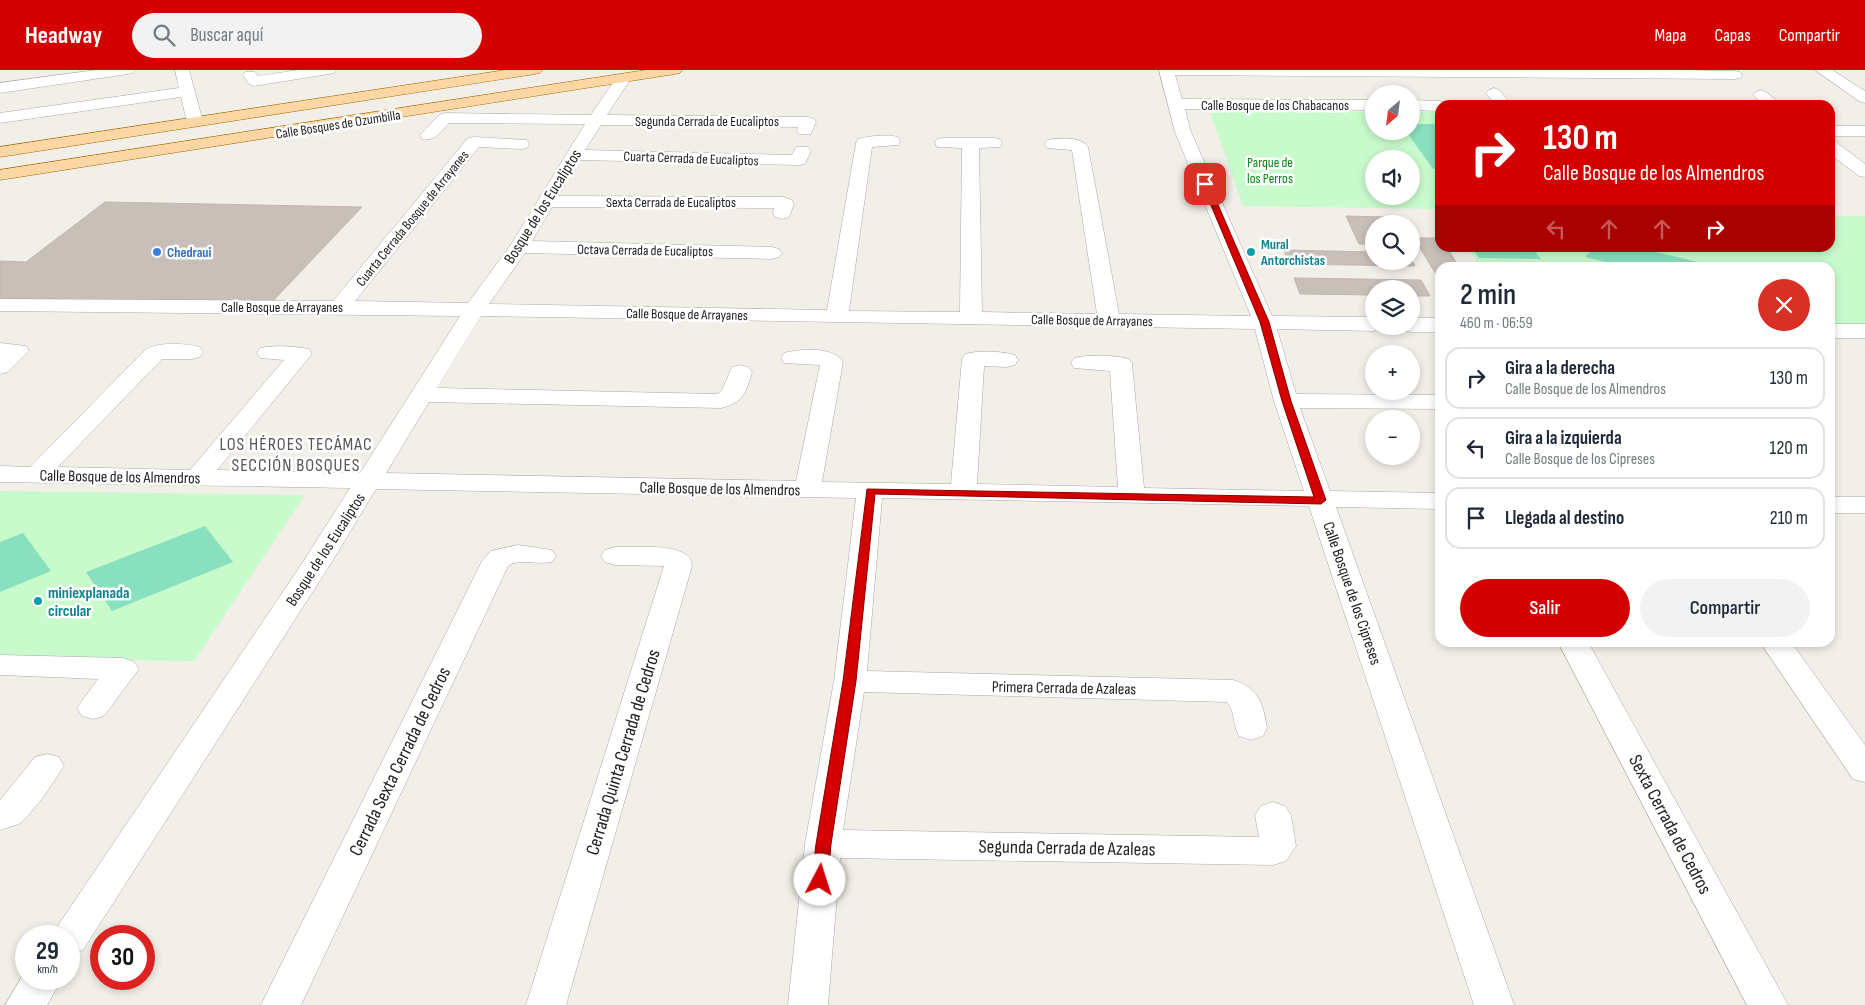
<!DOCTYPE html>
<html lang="es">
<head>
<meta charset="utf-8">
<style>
	body { margin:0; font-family:"Sofia Sans Condensed",sans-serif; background:#f2f2f3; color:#1f2937; height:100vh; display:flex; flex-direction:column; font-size:19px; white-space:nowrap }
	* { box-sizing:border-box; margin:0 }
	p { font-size:16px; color:#747a83 }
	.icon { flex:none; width:28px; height:28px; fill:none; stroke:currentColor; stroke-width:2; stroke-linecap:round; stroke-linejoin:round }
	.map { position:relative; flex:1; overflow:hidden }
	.side { position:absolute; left:1435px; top:192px; width:400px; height:385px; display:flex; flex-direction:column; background:#fff; border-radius:15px; box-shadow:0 2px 8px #0003 }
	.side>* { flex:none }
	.guide { position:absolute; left:1435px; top:30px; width:400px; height:152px; border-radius:15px; box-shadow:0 2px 8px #0003; background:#d40000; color:#fff; overflow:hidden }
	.needle { width:32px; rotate:208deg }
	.controls { position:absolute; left:1365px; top:15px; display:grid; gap:10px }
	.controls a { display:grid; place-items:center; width:55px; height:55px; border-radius:50%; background:#fff; box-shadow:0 2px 8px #0003; font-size:25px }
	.speed { position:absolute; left:15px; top:855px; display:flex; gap:10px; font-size:25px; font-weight:700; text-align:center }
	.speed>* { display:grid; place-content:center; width:65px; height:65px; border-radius:50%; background:#fff; box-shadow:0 2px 8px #0003; line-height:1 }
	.speed small { font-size:12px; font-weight:400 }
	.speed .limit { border:8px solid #d22; background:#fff; color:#111 }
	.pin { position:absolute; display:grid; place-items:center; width:42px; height:42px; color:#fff; margin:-21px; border-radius:10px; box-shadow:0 2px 8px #0006 }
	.me { position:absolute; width:55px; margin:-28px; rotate:5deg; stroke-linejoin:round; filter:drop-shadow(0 0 4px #0008) }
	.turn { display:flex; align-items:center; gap:18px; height:105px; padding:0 25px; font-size:22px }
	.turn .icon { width:65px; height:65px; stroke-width:2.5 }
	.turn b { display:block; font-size:35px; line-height:42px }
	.lanes { display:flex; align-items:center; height:48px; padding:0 25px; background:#0003; justify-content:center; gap:25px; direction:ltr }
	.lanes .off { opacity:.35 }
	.round { display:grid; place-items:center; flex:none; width:52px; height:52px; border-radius:26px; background:#f2f2f3 }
	.overview { display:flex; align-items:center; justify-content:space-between; height:85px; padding:0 25px }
	h1 { font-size:30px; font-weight:600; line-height:38px }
	.primary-button { display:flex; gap:10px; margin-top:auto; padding:10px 25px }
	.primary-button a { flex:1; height:58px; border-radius:30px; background:#d40000; color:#fff; font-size:20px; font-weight:600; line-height:58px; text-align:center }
	.primary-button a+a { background:#f2f2f3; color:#1f2937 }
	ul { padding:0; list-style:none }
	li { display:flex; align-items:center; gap:15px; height:62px; margin:0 10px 8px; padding:0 15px; border:2px solid #e0e1e3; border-radius:15px }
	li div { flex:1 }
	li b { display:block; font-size:19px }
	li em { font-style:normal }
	header { display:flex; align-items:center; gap:30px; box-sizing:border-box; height:70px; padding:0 25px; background:#d40000; color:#fff }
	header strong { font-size:24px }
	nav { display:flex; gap:28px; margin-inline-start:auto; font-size:18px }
	.search { width:350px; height:45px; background:#f2f2f3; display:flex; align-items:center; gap:12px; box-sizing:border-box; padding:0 18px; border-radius:28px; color:#747a83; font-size:19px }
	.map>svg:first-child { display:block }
	.park { fill:#c8facc; fill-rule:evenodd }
	.pitch { fill:#88e0be }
	.building { fill:#c7bfb8; stroke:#c4b6ab }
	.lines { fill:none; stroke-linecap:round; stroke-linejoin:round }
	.minor-casing { stroke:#a9a9a9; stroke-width:1 }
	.major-casing { stroke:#a06b00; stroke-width:1 }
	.minor { fill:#fff; fill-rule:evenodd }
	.major { fill:#fcd6a4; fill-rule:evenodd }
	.route { fill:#d40000; stroke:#8a0000 }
	.shop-dot { fill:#3f7fe0; stroke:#fff; stroke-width:2 }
	.culture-dot { fill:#0f9aa8; stroke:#fff; stroke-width:2 }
	.labels { text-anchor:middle; stroke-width:5; stroke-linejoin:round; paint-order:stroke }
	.far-street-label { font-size:14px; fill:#222; stroke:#fff }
	.far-park-label { font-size:14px; fill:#0c8416; stroke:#fff }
	.far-culture-label { font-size:14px; font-weight:bold; fill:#0d838f; stroke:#fff; text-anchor:start }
	.far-shop-label { font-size:14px; font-weight:bold; fill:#366cbe; stroke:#fff; text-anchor:start }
	.street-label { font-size:16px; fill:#222; stroke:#fff }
	.culture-label { font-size:16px; font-weight:bold; fill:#0d838f; stroke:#fff; text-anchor:start }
	.neighbourhood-label { font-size:18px; letter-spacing:1px; fill:#555; stroke:#fff }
	.near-street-label { font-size:19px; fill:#222; stroke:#fff }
</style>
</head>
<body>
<header>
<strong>Headway</strong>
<div class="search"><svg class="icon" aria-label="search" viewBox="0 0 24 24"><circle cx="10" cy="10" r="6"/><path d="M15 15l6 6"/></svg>Buscar aquí</div>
<nav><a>Mapa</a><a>Capas</a><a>Compartir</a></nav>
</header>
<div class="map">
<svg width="1865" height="935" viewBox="0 0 1865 935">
	<rect width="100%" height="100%" fill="#f2efe9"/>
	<!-- park -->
	<g class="park">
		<path d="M1209,39l165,3v19h21l6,10 -5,-10h15v-20l29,1v97l-197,-3zM1374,89h37v37h-37z"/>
		<polygon points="1830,146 1865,146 1865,254 1830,254 1830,198 1481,197 1468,178 1830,178"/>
		<polygon points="0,421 305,425 194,591 0,589"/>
	</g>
	<!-- pitch -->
	<g class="pitch">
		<polygon points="1411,54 1440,54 1440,99 1433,99 1406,61 1411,61"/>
		<polygon points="1472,178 1532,178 1541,189 1479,188"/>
		<polygon points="1594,178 1639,178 1719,197 1627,197 1585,187"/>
		<polygon points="205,456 233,492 112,541 86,502"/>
		<polygon points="23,463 51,501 0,522 0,472"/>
	</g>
	<!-- building -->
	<g class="building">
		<polygon points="105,132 362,137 270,234 0,228 0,191 26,192"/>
		<polygon points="1346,146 1387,147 1390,154 1374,154 1374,174 1359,174"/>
		<polygon points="1414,168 1440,168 1440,178 1447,178 1460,198 1440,198 1440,211"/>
		<polygon points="1284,180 1374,182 1374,191 1411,191 1411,189 1415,196 1289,194"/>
		<polygon points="1294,208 1421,210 1430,226 1411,226 1411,219 1374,219 1374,225 1300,224"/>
	</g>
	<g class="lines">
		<!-- minor casing -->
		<g class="minor-casing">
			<g id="minor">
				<polygon points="96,0 135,0 133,3 128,4 0,23 0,13"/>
				<polygon points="175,0 189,0 203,52 201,55 189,55 187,52 181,27 0,53 0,43 179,18"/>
				<polygon points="298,0 336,0 334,3 329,4 254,16 249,14 243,5 245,2 255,2 258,6"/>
				<path d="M1159,0h518l58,1 5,1 2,3 -2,3 -5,1 -560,-4 7,24 192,1v10l-189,-1 6,23 81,184 102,1v9h9l-9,5 -97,-2 19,65 144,1v14l-140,-1 30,83 110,2v16l-104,-2 178,498h-40l-165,-499 -427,-8 -15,173 366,9c26,8 30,23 34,48l-4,8 -12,4 -12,-4c-6,-10 -4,-25 -12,-34l-363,-10 -21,138 416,7 -4,-22 6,-9 12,-4 12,4 6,9 5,31 -10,15 -13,4 -433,-7 -12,147h-40l17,-161 29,-163 22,-183 -480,-9 -43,71 -250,390 -14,5v-19h-18l254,-377 45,-71 -350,-6v-16l30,1 116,-118c15,-7 37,-6 54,-2l3,5 -3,5 -8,2h-30l-104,108 132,3 94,-110 -24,-2 -3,-5 3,-5c15,-3 34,-2 49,1l3,5 -95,116 143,3 100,-157 -460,-5v-12l333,2 135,-163 6,-1 53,3 2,4 -2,4 -6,1 -42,-2 -124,154 113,2 42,-57 75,-122 -136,-1c-8,8 -14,19 -27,16l-2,-4 19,-20 6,-2 146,2 27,-40h10l3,3 -24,37 201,2 6,2 2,3 -5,12h-12l-2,-3 1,-4 -197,-2 -16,25 207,5 4,-8h12l3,4 -6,13 -6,1 -220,-5 -21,36 225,1 9,3 2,4 -5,13 -7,2 -7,-2 -2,-4 1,-5 -222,-1 -20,34 240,6 7,2 3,4 -3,4 -7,2 -247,-6 -36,51 338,6 29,-167 2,-4c12,-3 28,-5 40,-2l2,4 -2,4 -26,2 -23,164 111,1 2,-164 -25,-1 -2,-4 2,-4 6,-1h51l6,1 2,4 -2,4 -21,1 3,164 115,2 -25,-164 -25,-2 -2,-4 2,-4c12,-2 34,-4 41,7l31,167 132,2 -76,-184zM481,246l774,13 19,72 30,90 -160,-3 -12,-124 -3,-5c-16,-4 -39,-5 -55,-1l-3,5 3,5 36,3 8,116 -141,-3 7,-118 23,1 8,-2 3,-5 -3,-5c-15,-4 -35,-5 -50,-1l-3,5 -11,125 -129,-2 21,-120c-10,-16 -43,-13 -59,-9l-3,5 3,5 36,2 -24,116 -410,-8 43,-71 292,6c22,-5 25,-15 31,-36l-4,-5 -8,-2 -8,2 -10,23 -4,4 -281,-6z"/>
				<polygon points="1815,0 1832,0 1865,21 1865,33 1859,31"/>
				<polygon points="1494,18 1499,20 1512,35 1496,35 1486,23 1489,20"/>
				<polygon points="1761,20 1766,22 1782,35 1764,35 1753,25 1756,22"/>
				<polygon points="1411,30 1440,31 1447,35 1440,35 1440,41 1411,40"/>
				<rect x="1830" y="56" width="35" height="10"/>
				<polygon points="1830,71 1836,72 1865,94 1865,107 1859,106 1830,84"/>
				<polygon points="1411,248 1440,248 1440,262 1411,262 1403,260 1401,256 1411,256"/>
				<rect x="1830" y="254" width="35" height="14"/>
				<polygon points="0,273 26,276 29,281 8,302 0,304"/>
				<rect x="1830" y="427" width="35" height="16"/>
				<path d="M518,475l34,5 4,6 -4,6c-14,3 -34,-4 -44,4l-207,439h-40l221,-444 9,-10z"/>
				<path d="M615,477c18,1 77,-6 77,19l-126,439h-40l138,-439 -49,-1 -10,-3 -4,-6 4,-6z"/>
				<polygon points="1558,572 1588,572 1788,935 1747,935"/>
				<polygon points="1760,572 1791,572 1865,675 1865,712 1853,709"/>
				<polygon points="0,585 123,588 134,592 139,599 104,646 93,649 82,646 77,638 98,609 0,605"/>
				<polygon points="47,684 59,687 64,696 44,726 25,749 19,754 0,760 0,730 35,687"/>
				<polygon points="26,900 26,909 62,909 47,935 5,935"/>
			</g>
		</g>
		<!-- major casing -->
		<g class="major-casing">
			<g id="major">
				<polygon points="506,0 542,0 540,3 535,4 0,87 0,77"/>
				<polygon points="646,0 682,0 680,3 675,4 0,110 0,100"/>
			</g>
		</g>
		<!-- minor -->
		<use href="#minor" class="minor"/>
		<!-- major -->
		<use href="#major" class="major"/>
	</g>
	<!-- route -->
	<polygon class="route" points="1205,111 1209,114 1269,252 1291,331 1326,430 1321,434 875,424 856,611 831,774 828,810 825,814 820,816 815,814 812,810 816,774 843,611 867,419 1314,427 1282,331 1260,252 1202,114"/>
	<!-- markers -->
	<circle class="shop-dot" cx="157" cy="182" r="5"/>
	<g class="culture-dot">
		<circle cx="1251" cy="182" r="5"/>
		<circle cx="38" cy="531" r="5"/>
	</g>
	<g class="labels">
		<!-- far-street labels -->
		<g class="far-street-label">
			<text x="1275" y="40">Calle Bosque de los Chabacanos</text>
			<text x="707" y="56">Segunda Cerrada de Eucaliptos</text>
			<text transform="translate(338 54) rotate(-9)" y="5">Calle Bosques de Ozumbilla</text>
			<text transform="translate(691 88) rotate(2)" y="5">Cuarta Cerrada de Eucaliptos</text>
			<text x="671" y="137">Sexta Cerrada de Eucaliptos</text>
			<text transform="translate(412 148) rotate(-51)" y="5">Cuarta Cerrada Bosque de Arrayanes</text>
			<text transform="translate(645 180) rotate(1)" y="5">Octava Cerrada de Eucaliptos</text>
			<text x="282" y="242">Calle Bosque de Arrayanes</text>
			<text transform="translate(687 244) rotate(1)" y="5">Calle Bosque de Arrayanes</text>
			<text transform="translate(1092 250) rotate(1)" y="5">Calle Bosque de Arrayanes</text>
		</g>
		<!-- far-park labels -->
		<g class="far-park-label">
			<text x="1270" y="97">Parque de<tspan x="1270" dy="16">los Perros</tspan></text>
		</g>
		<!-- far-culture labels -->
		<g class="far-culture-label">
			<text x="1261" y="179">Mural<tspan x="1261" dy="16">Antorchistas</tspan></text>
		</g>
		<!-- far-shop labels -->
		<g class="far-shop-label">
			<text x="167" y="187">Chedraui</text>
		</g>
		<!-- street labels -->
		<g class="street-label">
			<text transform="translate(542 136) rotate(-58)" y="6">Bosque de los Eucaliptos</text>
			<text transform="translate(120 406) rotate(1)" y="6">Calle Bosque de los Almendros</text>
			<text transform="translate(720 418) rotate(1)" y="6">Calle Bosque de los Almendros</text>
			<text transform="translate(325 479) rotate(-57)" y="6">Bosque de los Eucaliptos</text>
			<text transform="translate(1353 523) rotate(71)" y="6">Calle Bosque de los Cipreses</text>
			<text transform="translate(1064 617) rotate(1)" y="6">Primera Cerrada de Azaleas</text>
		</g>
		<!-- culture labels -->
		<g class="culture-label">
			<text x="48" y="528">miniexplanada<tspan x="48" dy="18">circular</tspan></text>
		</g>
		<!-- neighbourhood labels -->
		<g class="neighbourhood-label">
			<text x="296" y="380">LOS HÉROES TECÁMAC<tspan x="296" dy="21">SECCIÓN BOSQUES</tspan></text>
		</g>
		<!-- near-street labels -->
		<g class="near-street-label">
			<text transform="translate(622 682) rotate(-73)" y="7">Cerrada Quinta Cerrada de Cedros</text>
			<text transform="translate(399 691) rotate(-64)" y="7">Cerrada Sexta Cerrada de Cedros</text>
			<text transform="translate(1671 754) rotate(62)" y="7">Sexta Cerrada de Cedros</text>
			<text transform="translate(1067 777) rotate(1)" y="7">Segunda Cerrada de Azaleas</text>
		</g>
	</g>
</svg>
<div class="controls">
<a><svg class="needle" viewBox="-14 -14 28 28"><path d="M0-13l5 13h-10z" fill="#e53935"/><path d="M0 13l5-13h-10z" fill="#747a83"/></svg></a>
<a><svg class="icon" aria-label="sound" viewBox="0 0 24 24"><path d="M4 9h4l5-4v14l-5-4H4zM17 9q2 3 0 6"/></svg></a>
<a><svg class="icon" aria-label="search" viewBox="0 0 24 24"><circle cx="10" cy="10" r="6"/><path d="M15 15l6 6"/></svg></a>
<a><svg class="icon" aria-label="layers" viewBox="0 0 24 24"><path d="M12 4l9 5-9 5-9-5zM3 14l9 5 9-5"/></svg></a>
<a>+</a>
<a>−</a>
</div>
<div class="speed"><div>29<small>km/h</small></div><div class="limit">30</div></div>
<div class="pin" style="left:1205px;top:114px;background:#d93025"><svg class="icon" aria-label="arrive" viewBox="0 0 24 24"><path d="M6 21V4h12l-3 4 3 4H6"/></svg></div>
<svg class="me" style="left:820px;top:810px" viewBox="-20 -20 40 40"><circle r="19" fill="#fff"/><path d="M0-13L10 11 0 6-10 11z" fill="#d40000"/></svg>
<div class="guide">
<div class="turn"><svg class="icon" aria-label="right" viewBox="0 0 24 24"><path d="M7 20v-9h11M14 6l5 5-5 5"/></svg><div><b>130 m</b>Calle Bosque de los Almendros</div></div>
<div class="lanes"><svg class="icon off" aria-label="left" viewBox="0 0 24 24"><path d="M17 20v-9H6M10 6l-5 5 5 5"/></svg><svg class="icon off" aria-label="ahead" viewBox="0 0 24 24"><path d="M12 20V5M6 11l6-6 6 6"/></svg><svg class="icon off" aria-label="ahead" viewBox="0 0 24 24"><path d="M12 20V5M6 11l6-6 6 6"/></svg><svg class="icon" aria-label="right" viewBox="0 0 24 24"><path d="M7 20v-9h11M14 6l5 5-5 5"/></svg></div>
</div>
<section class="side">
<div class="overview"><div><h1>2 min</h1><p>460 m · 06:59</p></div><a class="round" style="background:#d93025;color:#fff"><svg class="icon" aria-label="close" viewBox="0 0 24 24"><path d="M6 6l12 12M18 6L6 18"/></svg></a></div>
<ul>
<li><svg class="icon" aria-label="right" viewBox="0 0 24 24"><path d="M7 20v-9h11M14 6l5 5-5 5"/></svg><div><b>Gira a la derecha</b><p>Calle Bosque de los Almendros</p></div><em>130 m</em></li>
<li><svg class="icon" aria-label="left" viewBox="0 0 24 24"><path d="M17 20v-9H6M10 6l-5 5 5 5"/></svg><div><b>Gira a la izquierda</b><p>Calle Bosque de los Cipreses</p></div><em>120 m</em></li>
<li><svg class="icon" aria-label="arrive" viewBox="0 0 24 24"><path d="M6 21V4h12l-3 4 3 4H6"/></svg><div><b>Llegada al destino</b></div><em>210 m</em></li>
</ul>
<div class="primary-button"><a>Salir</a><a>Compartir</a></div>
</section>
</div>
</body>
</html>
